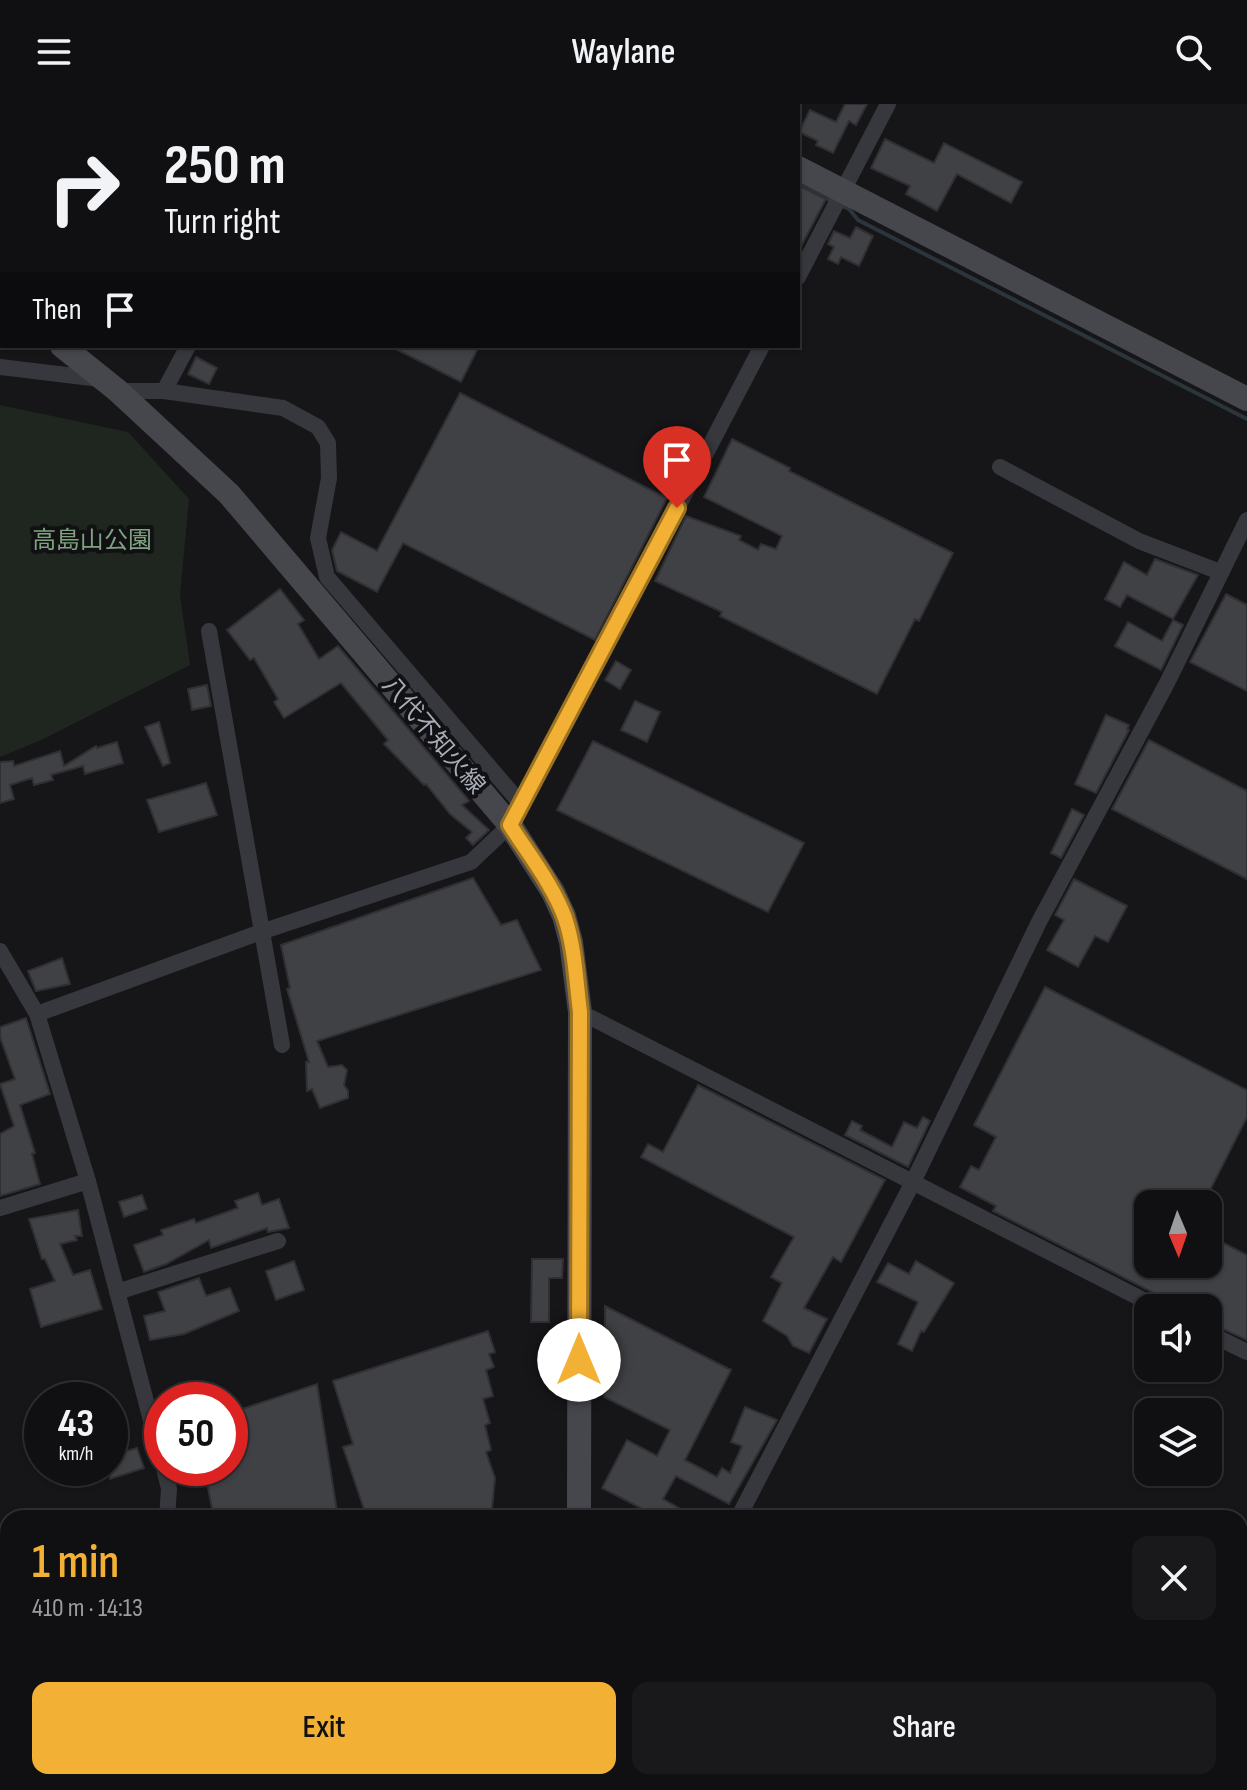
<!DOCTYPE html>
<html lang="en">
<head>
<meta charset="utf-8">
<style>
	body { margin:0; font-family:"Sofia Sans Condensed","Noto Sans JP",sans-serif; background:#19191b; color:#f1f3f6; height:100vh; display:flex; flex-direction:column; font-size:30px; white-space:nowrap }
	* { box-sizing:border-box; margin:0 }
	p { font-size:26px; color:#9c9d9f }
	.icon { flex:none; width:44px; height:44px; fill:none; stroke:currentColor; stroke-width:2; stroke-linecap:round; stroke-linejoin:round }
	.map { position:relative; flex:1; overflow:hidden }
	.sheet { position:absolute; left:0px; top:1406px; width:1248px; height:280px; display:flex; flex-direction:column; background:#101012; border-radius:24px 24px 0 0; box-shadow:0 2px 6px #0004,0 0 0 2px #303032 }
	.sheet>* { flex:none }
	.guide { position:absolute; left:0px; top:0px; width:800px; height:244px; box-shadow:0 2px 6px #0004,0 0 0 2px #303032; background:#101012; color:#f1f3f6; overflow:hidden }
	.needle { width:52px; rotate:178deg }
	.buttons { position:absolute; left:1134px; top:1086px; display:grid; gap:16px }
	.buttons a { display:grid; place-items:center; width:88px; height:88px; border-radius:16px; background:#101012; box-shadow:0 2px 6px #0004,0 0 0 2px #303032; font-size:40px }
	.speed { position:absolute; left:24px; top:1278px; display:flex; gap:16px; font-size:40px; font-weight:700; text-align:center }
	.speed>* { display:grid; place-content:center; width:104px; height:104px; border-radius:50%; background:#101012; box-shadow:0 2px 6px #0004,0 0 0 2px #303032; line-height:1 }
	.speed small { font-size:20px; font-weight:400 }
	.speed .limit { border:12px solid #d22; background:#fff; color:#111 }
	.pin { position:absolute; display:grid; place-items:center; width:68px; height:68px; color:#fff; margin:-82px -34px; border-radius:50% 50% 50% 0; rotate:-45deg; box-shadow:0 0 8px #0007 }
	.pin .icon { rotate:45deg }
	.me { position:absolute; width:88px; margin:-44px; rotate:0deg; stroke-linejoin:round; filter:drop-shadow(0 0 6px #0008) }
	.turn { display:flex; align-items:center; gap:28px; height:168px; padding:0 32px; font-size:36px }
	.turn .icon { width:104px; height:104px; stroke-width:2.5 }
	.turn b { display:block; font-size:56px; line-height:68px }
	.then { display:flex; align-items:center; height:76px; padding:0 32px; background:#0003; gap:16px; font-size:30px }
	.round { display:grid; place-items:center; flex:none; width:84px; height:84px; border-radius:16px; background:#19191b }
	.summary { display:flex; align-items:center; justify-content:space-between; height:136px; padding:0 32px }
	h1 { font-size:48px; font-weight:600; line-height:60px; color:#f2b134 }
	.primary-button { display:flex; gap:16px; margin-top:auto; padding:16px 32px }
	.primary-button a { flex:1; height:92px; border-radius:16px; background:#f2b134; color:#111; font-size:32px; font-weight:600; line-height:92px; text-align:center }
	.primary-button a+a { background:#19191b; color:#f1f3f6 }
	header { display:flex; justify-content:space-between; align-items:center; height:104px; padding:0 32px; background:#101012; font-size:36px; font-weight:600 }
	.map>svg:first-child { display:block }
	.green { fill:#1e261f }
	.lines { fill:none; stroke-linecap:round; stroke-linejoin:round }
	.stream { stroke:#2c353c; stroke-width:4 }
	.building { fill:#404145; stroke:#303034; stroke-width:2 }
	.street { stroke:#37383d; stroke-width:16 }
	.secondary { stroke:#45474d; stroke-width:24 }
	.route-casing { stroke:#9d7322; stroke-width:20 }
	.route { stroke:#f2b134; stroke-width:14 }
	.labels { text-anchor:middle; stroke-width:8; stroke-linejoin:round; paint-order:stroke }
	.park-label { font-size:24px; fill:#7fa381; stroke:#111113 }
	.street-label { font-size:24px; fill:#a8adb8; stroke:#111113 }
</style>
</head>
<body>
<header><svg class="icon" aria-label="menu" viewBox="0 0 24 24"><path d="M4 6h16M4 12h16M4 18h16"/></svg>Waylane<svg class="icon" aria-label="search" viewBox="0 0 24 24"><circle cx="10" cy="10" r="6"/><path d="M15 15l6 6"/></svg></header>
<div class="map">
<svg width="1247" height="1686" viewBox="0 0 1247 1686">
	<rect width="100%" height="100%" fill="#161618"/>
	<!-- green -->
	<polygon class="green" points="0,301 128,328 189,395 180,491 190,561 39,637 0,653"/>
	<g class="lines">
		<!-- stream -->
		<g class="stream">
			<polyline points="637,0 641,2"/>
			<polyline points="798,80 832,97"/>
			<polyline points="840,101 849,105 858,116 1247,315"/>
		</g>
	</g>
	<!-- building -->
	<g class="building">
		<polygon points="845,0 867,0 856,21 849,17 833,49 816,41 818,37 799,28 810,6 836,18"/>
		<polygon points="885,35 934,59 944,39 1022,78 1011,99 957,70 937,107 906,90 910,82 871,64"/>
		<polygon points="798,81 826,95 798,148"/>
		<polygon points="856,123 873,132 859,162 841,153 838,160 828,155 834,143 828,140 834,127 850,134"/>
		<polygon points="390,242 479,242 461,278"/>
		<polygon points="196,253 217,264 209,280 188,270"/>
		<polygon points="460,289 667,394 595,536 403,439 377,488 337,467 332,446 341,428 377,447"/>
		<polygon points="732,335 790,364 789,367 953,449 919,517 915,515 877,590 720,512 722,508 655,477 686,412 741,432 739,436 758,446 761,440 776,445 782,432 704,393"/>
		<polygon points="1155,455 1198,471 1173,515 1127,491 1120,503 1105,495 1124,458 1147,471"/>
		<polygon points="280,485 304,516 298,520 319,555 338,542 466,693 469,697 462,701 489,726 473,741 466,734 472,728 450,710 426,680 424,681 384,640 388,636 341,579 284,614 274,598 278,595 254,554 250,556 227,526"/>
		<polygon points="1226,490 1247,501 1247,587 1190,558"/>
		<polygon points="1173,516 1183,521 1161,566 1115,542 1128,518 1162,537"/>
		<polygon points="616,557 631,566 620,585 605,576"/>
		<polygon points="207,581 211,602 192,606 188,585"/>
		<polygon points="635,597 660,608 647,638 621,626"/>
		<polygon points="1106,611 1129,621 1127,625 1129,626 1096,689 1075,680"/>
		<polygon points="159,618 170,659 163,662 145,623"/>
		<polygon points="1149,636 1247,687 1247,775 1112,705"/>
		<polygon points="593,637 804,739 768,808 557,706"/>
		<polygon points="117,638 123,659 85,670 83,662 51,671 53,676 34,681 32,674 10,681 14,695 0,699 0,658 13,657 14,662 60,647 64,662 96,642 97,644"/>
		<polygon points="206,679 217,711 159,728 147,696"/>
		<polygon points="1072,705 1084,711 1061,754 1051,749"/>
		<polygon points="473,774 501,821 517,816 541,866 317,937 328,963 342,961 347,966 344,981 348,987 348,994 320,1004 312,985 307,987 306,958 309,958 287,885 290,884 281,841"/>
		<polygon points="1074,775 1127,802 1108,838 1095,832 1078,863 1047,846 1064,816 1055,811"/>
		<polygon points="62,854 70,880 36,887 28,867"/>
		<polygon points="1045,883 1247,986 1247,1013 1203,1100 1148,1100 1148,1160 1208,1160 1208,1131 1247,1151 1247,1236 1208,1218 1208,1204 1174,1204 1164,1194 993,1107 996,1102 960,1083 971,1062 979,1066 996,1033 974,1021"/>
		<polygon points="26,914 50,990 20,1001 35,1049 32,1050 40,1080 0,1092 0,1030 14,1022 0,980 15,975 0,933 0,923"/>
		<polygon points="698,981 885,1076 841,1158 833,1153 804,1204 827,1215 809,1249 793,1242 787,1232 763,1217 782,1179 771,1173 794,1133 641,1053 648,1040 663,1048"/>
		<polygon points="923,1013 930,1017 908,1063 845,1031 852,1017 862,1022 860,1026 892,1043 904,1018 917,1024"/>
		<polygon points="258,1089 262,1101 279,1095 289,1124 268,1128 267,1124 211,1144 209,1136 166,1160 144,1168 134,1141 163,1131 161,1126 194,1115 196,1119 238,1104 235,1097"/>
		<polygon points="142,1091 147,1105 124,1113 119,1098"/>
		<polygon points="78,1106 82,1132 75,1132 77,1136 60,1140 73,1171 90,1166 102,1205 41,1223 30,1185 55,1177 45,1155 42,1155 29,1115"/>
		<polygon points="532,1155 563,1155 562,1174 549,1174 549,1218 531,1218"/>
		<polygon points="294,1157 304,1186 276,1196 266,1167"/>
		<polygon points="916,1157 954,1179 924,1228 921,1227 912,1247 898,1240 918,1198 877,1178 888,1159 909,1170"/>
		<polygon points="199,1174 206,1192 230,1184 239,1207 184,1230 150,1236 144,1212 165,1207 158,1188"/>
		<polygon points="605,1202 731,1266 685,1356 717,1373 722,1364 730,1369 742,1342 731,1338 745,1303 777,1316 729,1400 676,1372 663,1395 697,1414 660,1414 602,1384 627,1336 657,1352 670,1326 604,1293"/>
		<polygon points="488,1227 495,1248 489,1250 494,1263 486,1266 493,1292 483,1295 490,1319 485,1321 491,1346 486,1348 495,1374 491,1414 367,1414 343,1343 353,1340 333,1277"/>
		<polygon points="317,1280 338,1414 214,1414 204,1364 230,1364 230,1309"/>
		<polygon points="137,1344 144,1364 110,1375 110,1352"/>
	</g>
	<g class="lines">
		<!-- street -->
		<g class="street">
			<polyline points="312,2 313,0"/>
			<polyline points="798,173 888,0"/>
			<polyline points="0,263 100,275"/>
			<polyline points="118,287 164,287 283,304 318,323 328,339 329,374 318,434 327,473 522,701"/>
			<polyline points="164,287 188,242"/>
			<polyline points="1000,363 1139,437 1220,468"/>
			<polyline points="209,527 282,941"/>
			<polyline points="0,847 37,910 88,1077 162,1358"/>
			<polyline points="580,908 1159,1204"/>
			<polyline points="37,910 261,828 471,758 510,721 522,701 762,242"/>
			<polyline points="0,1104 88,1077"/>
			<polyline points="117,1188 278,1137"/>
			<polyline points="1208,1229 1247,1248"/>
			<polyline points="164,1364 169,1385 167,1414"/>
			<polyline points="738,1414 912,1080 1039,818 1167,579 1247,416"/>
			<polyline points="1240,1565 1247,1551"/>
			<polyline points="143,1686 147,1678"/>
			<polyline points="596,1686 600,1678"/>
			<polyline points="1155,1686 1158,1678"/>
		</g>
		<!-- secondary -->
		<g class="secondary">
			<polyline points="673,0 677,2"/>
			<polyline points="798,64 1247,295"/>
			<polyline points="0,186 2,188"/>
			<polyline points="62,242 118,287 229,390 510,721 553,788 564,812 571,838 580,908 579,1414"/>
			<polyline points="578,1686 578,1678"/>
		</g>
	</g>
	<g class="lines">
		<!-- route casing -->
		<g class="route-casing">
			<path id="route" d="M579,1256l1,-348c-4,-31 -5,-64 -15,-94 -12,-33 -36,-63 -55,-93l167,-317"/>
		</g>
		<!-- route -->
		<use href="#route" class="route"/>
	</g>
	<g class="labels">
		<!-- park labels -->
		<g class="park-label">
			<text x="92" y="444">高島山公園</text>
		</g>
		<!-- street labels -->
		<g class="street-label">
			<text transform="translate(434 631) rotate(50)" y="8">八代不知火線</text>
		</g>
	</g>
</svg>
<div class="buttons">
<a><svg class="needle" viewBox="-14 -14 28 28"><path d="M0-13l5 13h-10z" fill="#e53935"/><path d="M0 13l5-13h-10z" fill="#9c9d9f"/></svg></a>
<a><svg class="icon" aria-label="sound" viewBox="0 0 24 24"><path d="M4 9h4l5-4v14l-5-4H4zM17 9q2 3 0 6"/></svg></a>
<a><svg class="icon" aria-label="layers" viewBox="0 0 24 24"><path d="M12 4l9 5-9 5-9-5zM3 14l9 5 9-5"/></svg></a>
</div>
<div class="speed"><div>43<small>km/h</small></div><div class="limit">50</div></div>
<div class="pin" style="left:677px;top:404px;background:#d93025"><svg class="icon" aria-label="arrive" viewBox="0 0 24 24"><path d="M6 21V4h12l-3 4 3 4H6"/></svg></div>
<svg class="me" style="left:579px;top:1256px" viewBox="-20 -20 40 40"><circle r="19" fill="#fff"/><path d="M0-13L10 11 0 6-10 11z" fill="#f2b134"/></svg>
<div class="guide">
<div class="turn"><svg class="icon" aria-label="right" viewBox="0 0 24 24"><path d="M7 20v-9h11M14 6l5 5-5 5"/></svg><div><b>250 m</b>Turn right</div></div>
<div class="then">Then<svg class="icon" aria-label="arrive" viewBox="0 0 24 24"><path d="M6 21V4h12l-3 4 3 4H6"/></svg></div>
</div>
<section class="sheet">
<div class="summary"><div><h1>1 min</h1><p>410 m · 14:13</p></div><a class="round"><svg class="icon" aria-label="close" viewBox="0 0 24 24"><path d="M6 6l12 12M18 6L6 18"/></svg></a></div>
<div class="primary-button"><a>Exit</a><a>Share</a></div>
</section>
</div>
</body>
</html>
